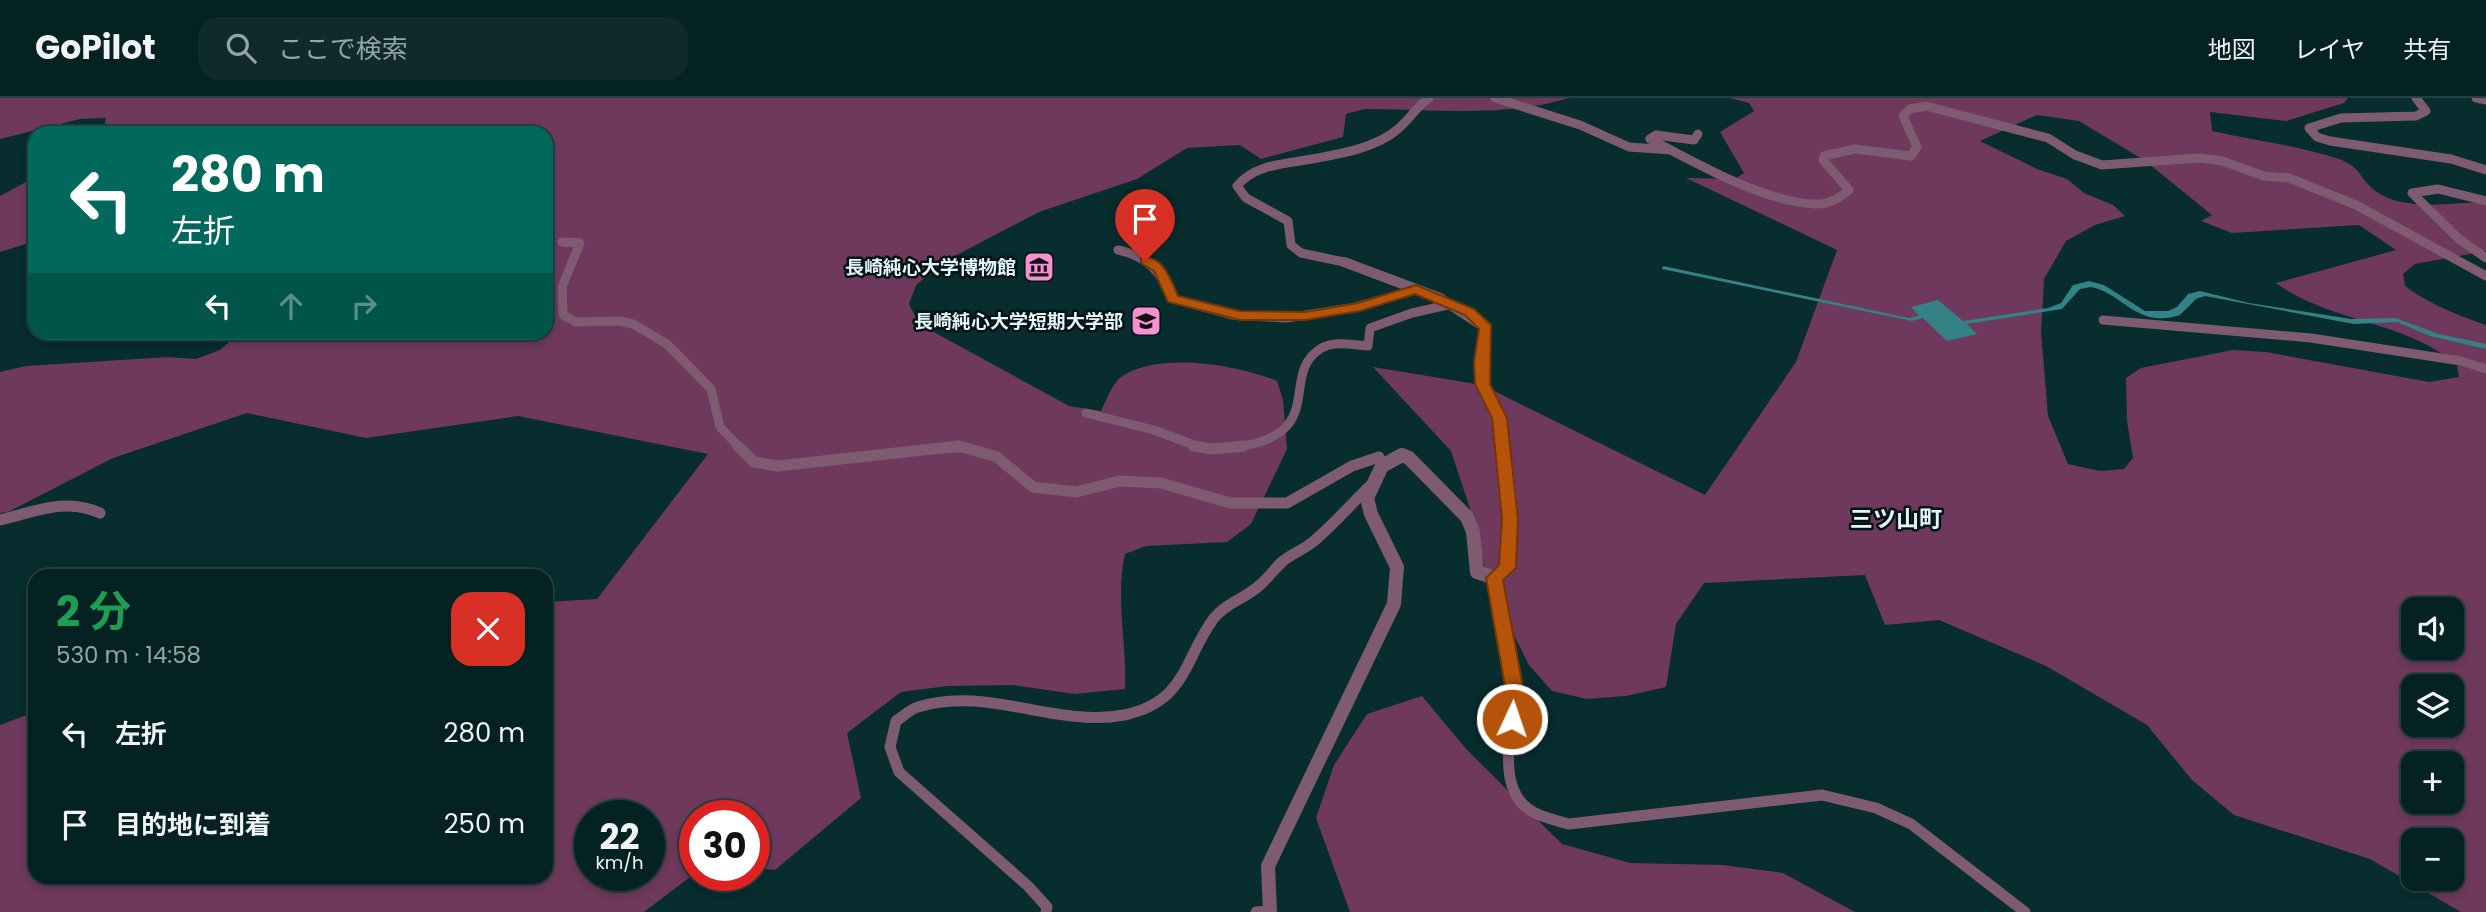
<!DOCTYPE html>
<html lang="ja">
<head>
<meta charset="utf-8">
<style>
	body { margin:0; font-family:Poppins,"Noto Sans JP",sans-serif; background:#0e2a2b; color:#f1f3f6; height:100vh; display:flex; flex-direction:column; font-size:26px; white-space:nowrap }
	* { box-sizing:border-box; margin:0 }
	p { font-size:23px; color:#97a4a6 }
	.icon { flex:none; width:38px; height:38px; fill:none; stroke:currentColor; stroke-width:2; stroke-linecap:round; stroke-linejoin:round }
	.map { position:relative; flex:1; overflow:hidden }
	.details { position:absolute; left:28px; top:471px; width:525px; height:315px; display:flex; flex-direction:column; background:#052223; border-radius:21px; box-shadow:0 4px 10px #0003,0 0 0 2px #263f41 }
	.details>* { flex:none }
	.guide { position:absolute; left:28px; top:28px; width:525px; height:214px; border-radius:21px; box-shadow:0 4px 10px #0003,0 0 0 2px #263f41; background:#00695c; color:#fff; overflow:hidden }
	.fabs { position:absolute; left:2401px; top:499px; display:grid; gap:14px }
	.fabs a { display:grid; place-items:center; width:63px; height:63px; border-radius:14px; background:#052223; box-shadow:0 4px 10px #0003,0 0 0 2px #263f41; font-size:35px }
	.speed { position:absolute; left:574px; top:702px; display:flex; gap:14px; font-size:35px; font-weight:700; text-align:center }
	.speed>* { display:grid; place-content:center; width:91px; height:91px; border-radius:50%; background:#052223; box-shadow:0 4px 10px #0003,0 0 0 2px #263f41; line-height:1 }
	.speed small { font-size:18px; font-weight:400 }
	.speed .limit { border:10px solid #d22; background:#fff; color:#111 }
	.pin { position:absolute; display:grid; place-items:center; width:60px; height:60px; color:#fff; margin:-72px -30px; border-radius:50% 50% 50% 0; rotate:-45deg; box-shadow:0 0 7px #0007 }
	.pin .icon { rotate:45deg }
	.me { position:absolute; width:77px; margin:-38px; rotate:3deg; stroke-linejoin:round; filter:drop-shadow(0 0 5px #0008) }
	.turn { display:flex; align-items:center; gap:24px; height:147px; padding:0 28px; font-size:32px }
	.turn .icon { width:91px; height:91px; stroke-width:2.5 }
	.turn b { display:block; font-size:49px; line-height:60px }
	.lanes { display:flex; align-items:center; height:66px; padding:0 28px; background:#0003; justify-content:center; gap:35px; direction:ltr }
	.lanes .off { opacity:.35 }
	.round { display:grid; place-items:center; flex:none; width:74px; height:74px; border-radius:21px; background:#0e2a2b }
	.summary { display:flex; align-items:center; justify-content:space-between; height:119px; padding:0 28px }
	h1 { font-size:42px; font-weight:700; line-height:52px; color:#1e9e55 }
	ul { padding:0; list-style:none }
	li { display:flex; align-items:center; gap:21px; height:91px; padding:0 28px }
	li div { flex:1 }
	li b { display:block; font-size:26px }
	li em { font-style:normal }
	header { display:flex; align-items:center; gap:42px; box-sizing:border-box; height:98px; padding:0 35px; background:#052223; border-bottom:2px solid #263f41 }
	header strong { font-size:33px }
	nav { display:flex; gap:38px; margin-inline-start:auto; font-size:24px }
	.search { width:490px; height:63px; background:#0e2a2b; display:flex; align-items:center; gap:18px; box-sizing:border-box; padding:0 24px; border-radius:21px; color:#97a4a6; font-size:26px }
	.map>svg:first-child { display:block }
	.green { fill:#6e395c; fill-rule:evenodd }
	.water { fill:#348186 }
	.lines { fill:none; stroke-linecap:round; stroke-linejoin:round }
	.minor-far1 { stroke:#7f5b71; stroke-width:9 }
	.minor { stroke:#7f5b71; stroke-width:11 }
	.tertiary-far1 { stroke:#7f5b71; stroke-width:10 }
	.tertiary { stroke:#7f5b71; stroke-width:14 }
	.route { fill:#b45309; stroke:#753606; stroke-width:2 }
	.labels { text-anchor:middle; stroke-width:5; stroke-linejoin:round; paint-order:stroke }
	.poi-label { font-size:19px; font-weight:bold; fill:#e3f7f8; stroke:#051314; text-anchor:end }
	.quarter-label { font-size:23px; font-weight:bold; fill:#e3f7f8; stroke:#051314 }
</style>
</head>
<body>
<header>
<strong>GoPilot</strong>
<div class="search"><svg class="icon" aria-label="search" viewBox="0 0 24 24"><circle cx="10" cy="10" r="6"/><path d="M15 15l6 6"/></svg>ここで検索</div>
<nav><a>地図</a><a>レイヤ</a><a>共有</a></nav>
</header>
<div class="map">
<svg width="2486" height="814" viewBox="0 0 2486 814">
	<rect width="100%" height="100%" fill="#072d2f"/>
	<!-- green -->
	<g class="green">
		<path d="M0,0h1569c-65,20 -137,11 -205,11l-18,5 -3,23 -82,22 -21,-14 -53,3 -50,31 -98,33 -92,48 -31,25 -7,19 10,20 150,82 32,5c6,-12 11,-29 23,-36 39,-23 113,-10 153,6l6,19 4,49 -36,75 -24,18 -81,4 -21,8c-10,43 2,90 0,135l-50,5 -62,-9 -66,1 -46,6 -54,41 14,65 -86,72 -21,-2v-52h-59v59h5l-10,2 -46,35h-644v-187l35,-13v165h511v-275l51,-3 111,-145 -190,-38 -152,22 -119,-25 -134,45 -105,54 -8,1v-141l26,-6 142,-9 28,2 24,-9 19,-17 307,-1v-199h-443l3,-15 -26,1 -80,20zM590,718h59v59h-59z"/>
		<path d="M1730,0h618l-4,5 -58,18 -76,-9 2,19c43,10 86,14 127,28 22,8 20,19 35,31 30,23 78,12 112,12v49l-71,13 -12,10 2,12c24,18 52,29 81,39v587h-25l-91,-53 -136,-44 -42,-35 -45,-55 -101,-59 -107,-46 -54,5 -20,-50 -161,8 -28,41 -10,63 -40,9 -39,3 -35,-8 -23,-26 -41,-81 -12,-57 -25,-76 -78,-84 109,18 223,110 91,-133 41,-112 -151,-72 49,1 9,-6 -24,-41 34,-21 -5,-8zM2037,17l42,6 65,39 68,55 -11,6 31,12 127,-8 37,25 -120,33c54,40 129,37 181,82l2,12 -30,5 -163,-30 -33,-2 -92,18 -15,10 1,43 6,37 -9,11 -24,2 -32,-7 -20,-48 -7,-84 3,-53 22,-38 29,-16 30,-9 -12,-11 -29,-12 -17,-14 -30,-10 -57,-28zM2413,511h39v39h-39zM2413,588h39v38h-39zM2413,665h39v39h-39zM2413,742h39v38h-39z"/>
		<polygon points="35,79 35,143 0,154 0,98"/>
		<polygon points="1422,598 1467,652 1562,746 1630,765 1723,767 1783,775 1855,814 1350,814 1316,720 1334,667 1367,616"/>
	</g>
	<!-- water -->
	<path class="water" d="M1663,168l246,52 10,-2 -8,-9 27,-7 25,21 85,-13 13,-5 12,-18 16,-4 15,4 41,26h23l9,-4 11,-13 12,-3 49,12 102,16 44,-1 44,16 47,10v5l-56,-13 -33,-14 -43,2 -149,-28 -9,3 -16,16c-43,14 -56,-21 -89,-28l-11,2 -18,20 -95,15 10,10 -30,7 -24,-23 -11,3 -250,-52z"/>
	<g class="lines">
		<!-- minor-far1 -->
		<g class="minor-far1">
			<polyline points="1495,0 1580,27 1629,49 1671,52"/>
			<polyline points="2416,0 2426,13 2416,18 2341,20 2309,30 2317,39 2330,43 2451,61 2486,72"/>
			<polyline points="2476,0 2486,2"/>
			<path d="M1650,41c46,24 113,63 165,65 13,1 25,-6 34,-14l-26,-30 1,-4 31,-7 56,7 6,-9 -14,-31 7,-7 16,-3 122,32 27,17 27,10 97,-7 23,3 42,15 25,2 67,27 130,71"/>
			<polyline points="1650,41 1656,37 1694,42 1698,36"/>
			<polyline points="2486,103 2438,91 2412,95 2459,141 2486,160"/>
			<polyline points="562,144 580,145 562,189 563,217 576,224 619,223 633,226 667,246 711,291 720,329 740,350"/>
			<path d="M1118,152c30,6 42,22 55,49l59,16 54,3 65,-10 65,-18"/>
			<path d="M1344,164l-43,-9 -10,-8 -3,-24 -42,-23 -9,-12c18,-22 48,-22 75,-27 28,-5 64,-11 86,-30 12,-10 19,-23 31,-31"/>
			<polyline points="2103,222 2311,240 2461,263 2486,271"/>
			<polyline points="1086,315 1154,332 1202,350"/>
			<polyline points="943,350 965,350"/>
			<path d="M1231,350c100,-12 47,-72 89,-99 14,-9 33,-4 48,-3l2,-18 42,-15 40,-9"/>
		</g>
		<!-- minor -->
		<g class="minor">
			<polyline points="738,348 754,364 778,368 959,348"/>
			<polyline points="959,348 997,359 1033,389 1076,394 1120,383 1161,385 1230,405 1287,405 1352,368 1379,359 1382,368"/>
			<polyline points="1193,348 1212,351 1244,348"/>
			<path d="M0,422c34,-8 66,-23 100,-7"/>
			<path d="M1495,480c6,37 17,75 19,113 2,32 -14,71 1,102 11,22 32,25 54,31l253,-29 54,13 35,16 114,88"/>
			<path d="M1046,814l1,-5 -19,-21 -129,-114 -9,-25 6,-26c7,-4 14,-12 22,-14 67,-22 139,21 206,8 63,-13 60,-57 90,-97 13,-16 33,-20 47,-34 8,-7 14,-16 22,-23 10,-8 22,-12 31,-20 20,-17 38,-38 57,-56"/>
			<polyline points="1256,814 1269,813"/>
		</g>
		<!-- tertiary-far1 -->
		<polyline class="tertiary-far1" points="1344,164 1440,200 1486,230 1482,284 1498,318 1503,350"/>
		<!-- tertiary -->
		<path class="tertiary" d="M1270,814l-2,-46 126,-262 3,-37 -26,-53 -4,-16 15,-32 20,-11 7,3 58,59 6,15 4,40 18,6c28,-15 12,-103 8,-132"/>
	</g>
	<!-- route -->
	<path class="route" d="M1141,160c22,-4 30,22 37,38l62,15 65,1 53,-9 58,-18 58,24 17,16 -1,59 17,34 11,101 -2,49 -13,12 21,112 -6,33h-13l-2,-6 3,-27 -20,-114 13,-13 3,-46 -10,-101 -17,-34 -1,-22 5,-33 -14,-14 -50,-21 -55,17 -55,9h-65l-72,-18 -14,-31 -13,-8z"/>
	<!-- icons -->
	<defs>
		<g id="museum-square" transform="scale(1.575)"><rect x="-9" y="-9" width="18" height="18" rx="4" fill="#f590d1" stroke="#051314"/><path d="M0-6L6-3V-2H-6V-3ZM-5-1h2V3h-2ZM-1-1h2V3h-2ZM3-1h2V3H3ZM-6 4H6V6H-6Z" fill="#111"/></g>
		<g id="university-square" transform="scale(1.575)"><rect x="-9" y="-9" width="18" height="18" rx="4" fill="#f590d1" stroke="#051314"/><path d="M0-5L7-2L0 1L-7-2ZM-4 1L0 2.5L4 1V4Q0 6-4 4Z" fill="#111"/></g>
	</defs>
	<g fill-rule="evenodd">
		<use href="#museum-square" x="1039" y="169"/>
		<use href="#university-square" x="1146" y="223"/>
	</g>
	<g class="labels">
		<!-- poi labels -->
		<g class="poi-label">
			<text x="1016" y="176">長崎純心大学博物館</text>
			<text x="1123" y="230">長崎純心大学短期大学部</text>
		</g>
		<!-- quarter labels -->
		<g class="quarter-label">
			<text x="1896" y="429">三ツ山町</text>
		</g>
	</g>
</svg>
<div class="fabs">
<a><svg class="icon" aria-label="sound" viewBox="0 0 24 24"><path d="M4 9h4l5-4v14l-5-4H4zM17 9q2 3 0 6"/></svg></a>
<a><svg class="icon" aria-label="layers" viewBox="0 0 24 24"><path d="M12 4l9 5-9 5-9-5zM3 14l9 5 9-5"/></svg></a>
<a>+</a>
<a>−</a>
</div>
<div class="speed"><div>22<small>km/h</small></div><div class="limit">30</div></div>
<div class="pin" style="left:1145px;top:163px;background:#d93025"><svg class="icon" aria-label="arrive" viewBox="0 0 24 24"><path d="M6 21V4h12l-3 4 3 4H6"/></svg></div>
<svg class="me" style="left:1512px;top:621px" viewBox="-20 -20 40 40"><circle r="17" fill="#b45309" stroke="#fff" stroke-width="3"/><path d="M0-11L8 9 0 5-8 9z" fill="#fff"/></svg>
<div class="guide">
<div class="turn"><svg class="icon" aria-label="left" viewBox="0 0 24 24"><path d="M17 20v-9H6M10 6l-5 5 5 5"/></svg><div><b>280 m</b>左折</div></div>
<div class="lanes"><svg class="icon" aria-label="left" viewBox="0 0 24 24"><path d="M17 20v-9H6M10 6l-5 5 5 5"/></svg><svg class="icon off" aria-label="ahead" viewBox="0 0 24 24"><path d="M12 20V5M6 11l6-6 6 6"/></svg><svg class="icon off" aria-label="right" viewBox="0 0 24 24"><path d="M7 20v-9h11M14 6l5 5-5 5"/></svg></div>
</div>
<section class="details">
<div class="summary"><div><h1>2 分</h1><p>530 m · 14:58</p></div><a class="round" style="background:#d93025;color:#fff"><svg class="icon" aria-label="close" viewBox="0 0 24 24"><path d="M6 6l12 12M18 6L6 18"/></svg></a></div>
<ul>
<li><svg class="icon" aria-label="left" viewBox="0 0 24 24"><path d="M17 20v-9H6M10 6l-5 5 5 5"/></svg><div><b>左折</b></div><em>280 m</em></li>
<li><svg class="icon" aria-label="arrive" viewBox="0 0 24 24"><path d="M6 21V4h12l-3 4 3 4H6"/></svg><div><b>目的地に到着</b></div><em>250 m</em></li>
</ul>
</section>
</div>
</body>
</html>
